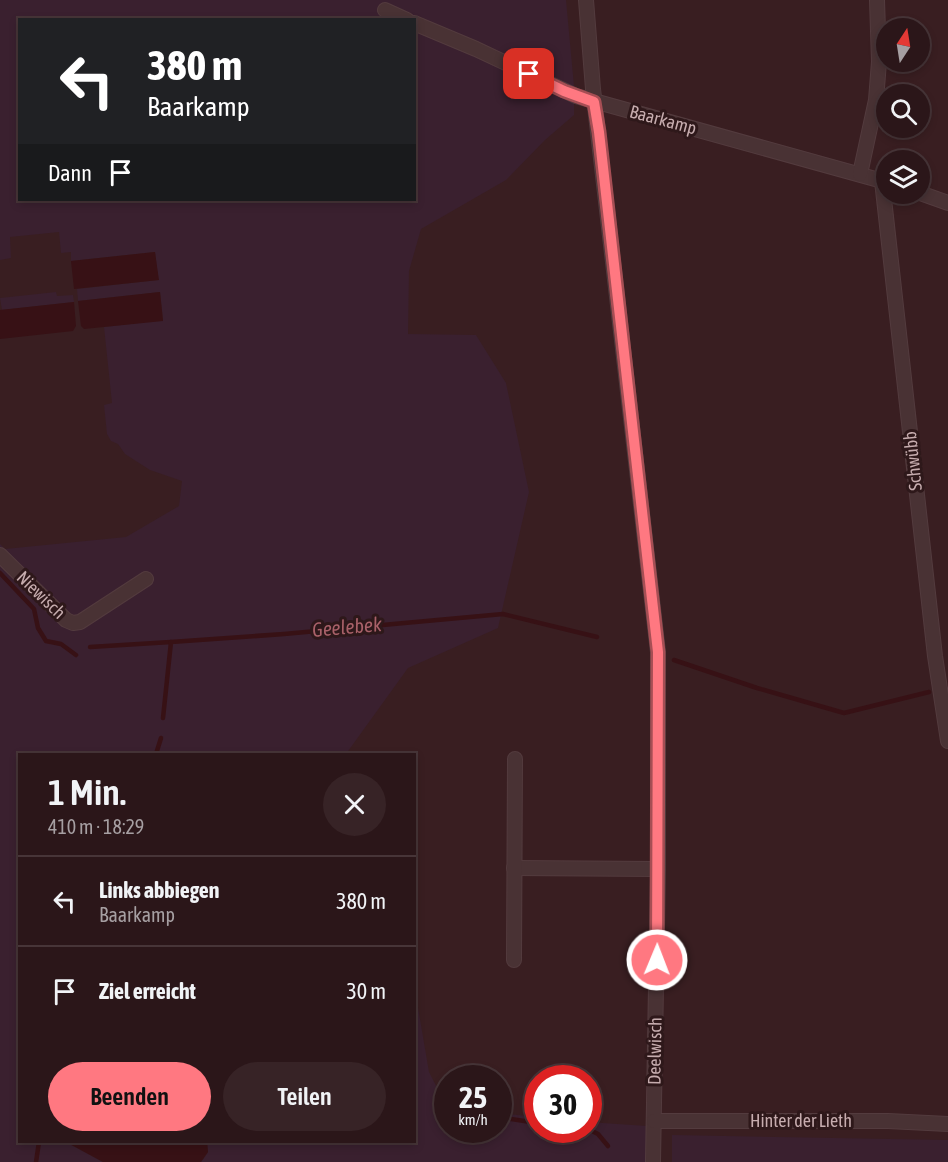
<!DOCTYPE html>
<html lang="de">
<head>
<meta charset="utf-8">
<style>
	body { margin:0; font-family:"Asap Condensed",sans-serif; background:#372326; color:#f1f3f6; height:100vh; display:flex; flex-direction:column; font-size:22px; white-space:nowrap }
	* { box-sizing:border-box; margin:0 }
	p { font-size:20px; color:#a69fa2 }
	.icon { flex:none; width:33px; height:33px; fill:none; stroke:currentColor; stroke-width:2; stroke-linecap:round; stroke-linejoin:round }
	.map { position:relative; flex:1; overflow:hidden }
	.sheet { position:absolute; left:18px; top:753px; width:398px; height:390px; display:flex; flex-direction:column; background:#2b1619; border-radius:0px; box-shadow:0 3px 9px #0003,0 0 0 2px #473538 }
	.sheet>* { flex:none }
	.top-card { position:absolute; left:18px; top:18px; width:398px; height:183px; border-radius:0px; box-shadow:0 3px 9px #0003,0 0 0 2px #473538; background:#202124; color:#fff; overflow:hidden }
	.needle { width:39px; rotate:12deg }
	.tools { position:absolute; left:876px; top:18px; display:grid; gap:12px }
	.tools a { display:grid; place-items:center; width:54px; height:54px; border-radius:50%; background:#2b1619; box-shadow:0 3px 9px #0003,0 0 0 2px #473538; font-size:30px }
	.speed { position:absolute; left:434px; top:1065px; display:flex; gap:12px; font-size:30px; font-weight:700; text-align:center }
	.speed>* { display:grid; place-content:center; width:78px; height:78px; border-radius:50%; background:#2b1619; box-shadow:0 3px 9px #0003,0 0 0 2px #473538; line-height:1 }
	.speed small { font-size:15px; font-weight:400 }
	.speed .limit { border:9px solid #d22; background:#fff; color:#111 }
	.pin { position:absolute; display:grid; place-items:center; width:51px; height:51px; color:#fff; margin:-26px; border-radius:12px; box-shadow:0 3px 9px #0006 }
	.me { position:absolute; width:66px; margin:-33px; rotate:1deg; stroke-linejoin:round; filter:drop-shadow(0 0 4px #0008) }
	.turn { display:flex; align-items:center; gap:21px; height:126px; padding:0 30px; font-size:27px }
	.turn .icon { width:78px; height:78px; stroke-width:2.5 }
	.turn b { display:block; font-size:42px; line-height:51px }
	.then { display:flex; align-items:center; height:57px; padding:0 30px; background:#0003; gap:12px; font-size:22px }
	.round { display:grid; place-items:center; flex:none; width:63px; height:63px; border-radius:32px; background:#372326 }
	.headline { display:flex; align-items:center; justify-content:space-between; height:102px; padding:0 30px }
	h1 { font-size:36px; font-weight:600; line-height:45px }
	.primary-button { display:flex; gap:12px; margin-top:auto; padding:12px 30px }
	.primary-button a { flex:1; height:69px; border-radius:36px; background:#ff7881; color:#111; font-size:24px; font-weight:600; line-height:69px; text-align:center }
	.primary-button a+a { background:#372326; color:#f1f3f6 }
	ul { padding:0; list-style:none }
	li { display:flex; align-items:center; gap:18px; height:90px; padding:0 30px; border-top:2px solid #473538 }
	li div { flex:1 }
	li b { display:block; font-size:22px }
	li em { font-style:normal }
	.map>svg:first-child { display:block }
	.green { fill:#3a202f; fill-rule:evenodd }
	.water { fill:#371115 }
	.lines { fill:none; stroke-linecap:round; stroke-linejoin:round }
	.stream { stroke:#371115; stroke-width:4.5 }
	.street-casing { stroke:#533b3e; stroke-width:16 }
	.street { stroke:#493234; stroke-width:14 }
	.route-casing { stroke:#a64e54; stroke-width:15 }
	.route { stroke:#ff7881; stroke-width:10 }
	.labels { text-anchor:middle; stroke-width:6; stroke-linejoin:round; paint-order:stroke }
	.street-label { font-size:18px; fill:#c6acae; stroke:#2e181a }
	.water-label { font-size:20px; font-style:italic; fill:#a96169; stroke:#2e181a }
</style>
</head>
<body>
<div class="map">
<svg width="948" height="1162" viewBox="0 0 948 1162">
	<rect width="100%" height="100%" fill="#391e21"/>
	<!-- green -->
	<g class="green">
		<path d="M0,0h566l8,86v29l-29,25 -39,40 -85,49 -12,42 -1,63 68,1 30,48 23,109 -31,136 -90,40 -62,86h-326v388h46l37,20h-103v-618l5,5 121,-12 53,-31 3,-25 -32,-11 -25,-16 -7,-10 -7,-3 -4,-7 -3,-29 8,-2 -8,-76 59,-7 -3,-28 -82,9 -1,-12 81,-9 -3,-28 -84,9v-9l-10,1 -2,-21 -49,5 1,21 -11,2zM20,20h394v180h-394z"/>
		<polygon points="56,292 57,296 73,295 74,302 2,310 0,298"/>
		<polygon points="414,984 429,1072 447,1107 447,1130 498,1130 498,1113 537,1117 537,1130 588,1130 588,1122 647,1126 646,1162 201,1162 208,1152 207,1142 414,1142"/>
		<polygon points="672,1135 948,1140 948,1162 672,1162"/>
	</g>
	<!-- water -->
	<g class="water">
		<polygon points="155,252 159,280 74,289 71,261"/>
		<polygon points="160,292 163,321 84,329 81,326 78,301"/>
		<polygon points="74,302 76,326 73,331 0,339 0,310"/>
		<polygon points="66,1142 207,1142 208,1152 201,1162 103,1162"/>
	</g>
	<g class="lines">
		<!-- stream -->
		<g class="stream">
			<polyline points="0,573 34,609 38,628 46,641 61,644 76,655"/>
			<polyline points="90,647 171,642"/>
			<polyline points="674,660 757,688 844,713 929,692"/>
			<polyline points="947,687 948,687"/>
			<polyline points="163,718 171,642 284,634 503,614 597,637"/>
			<polyline points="156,754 161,738"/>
			<polyline points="445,1111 447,1111"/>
			<polyline points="498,1117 537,1123"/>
			<polyline points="588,1129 598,1134 608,1146"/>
			<polyline points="555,1130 561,1132 575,1130"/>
			<polyline points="36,1162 39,1142"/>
		</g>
		<!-- street casing -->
		<g class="street-casing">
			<g id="street">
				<polyline points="586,0 593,89 658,652 658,869 653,1162"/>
				<polyline points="385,10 407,20"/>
				<polyline points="414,23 476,49 576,96 886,182"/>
				<polyline points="860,174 876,100 879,62 877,0"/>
				<polyline points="882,181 935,656 948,741"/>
				<polyline points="920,193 948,203"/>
				<polyline points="0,555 66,620 73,623 80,622 146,579"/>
				<polyline points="514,868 658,869"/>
				<polyline points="514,960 515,759"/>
				<polyline points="654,1121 888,1121 948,1124"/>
			</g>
		</g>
		<!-- street -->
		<use href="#street" class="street"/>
	</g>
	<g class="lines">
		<!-- route casing -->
		<g class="route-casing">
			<polyline id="route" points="529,74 564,91 594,102 599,132 658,652 657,960"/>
		</g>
		<!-- route -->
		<use href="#route" class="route"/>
	</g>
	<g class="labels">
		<!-- street labels -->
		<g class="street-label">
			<text transform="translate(663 120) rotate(15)" y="6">Baarkamp</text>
			<text transform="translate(913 461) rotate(-96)" y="6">Schwübb</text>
			<text transform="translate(41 595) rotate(44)" y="6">Niewisch</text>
			<text transform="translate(655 1051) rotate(-89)" y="6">Deelwisch</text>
			<text x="801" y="1127">Hinter der Lieth</text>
		</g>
		<!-- water labels -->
		<g class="water-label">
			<text transform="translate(347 627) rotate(-5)" y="7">Geelebek</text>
		</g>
	</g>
</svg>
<div class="tools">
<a><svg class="needle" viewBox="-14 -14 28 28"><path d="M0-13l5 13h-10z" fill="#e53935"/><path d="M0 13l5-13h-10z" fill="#a69fa2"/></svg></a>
<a><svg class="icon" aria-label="search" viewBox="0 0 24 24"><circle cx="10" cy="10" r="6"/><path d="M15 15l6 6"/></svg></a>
<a><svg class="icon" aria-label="layers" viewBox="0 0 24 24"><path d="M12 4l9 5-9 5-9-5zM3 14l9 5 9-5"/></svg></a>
</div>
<div class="speed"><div>25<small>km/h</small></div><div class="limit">30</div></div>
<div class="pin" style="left:529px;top:74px;background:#d93025"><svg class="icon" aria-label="arrive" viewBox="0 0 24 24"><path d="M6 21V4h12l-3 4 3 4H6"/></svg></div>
<svg class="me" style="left:657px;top:960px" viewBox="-20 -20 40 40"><circle r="17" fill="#ff7881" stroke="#fff" stroke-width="3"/><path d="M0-11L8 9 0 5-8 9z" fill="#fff"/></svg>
<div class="top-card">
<div class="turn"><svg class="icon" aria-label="left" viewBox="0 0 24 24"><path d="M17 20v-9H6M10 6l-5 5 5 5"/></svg><div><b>380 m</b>Baarkamp</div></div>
<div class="then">Dann<svg class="icon" aria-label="arrive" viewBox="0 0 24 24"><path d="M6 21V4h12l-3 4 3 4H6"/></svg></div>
</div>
<section class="sheet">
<div class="headline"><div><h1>1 Min.</h1><p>410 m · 18:29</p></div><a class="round"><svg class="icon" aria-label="close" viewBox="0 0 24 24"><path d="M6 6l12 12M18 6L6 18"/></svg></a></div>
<ul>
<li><svg class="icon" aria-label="left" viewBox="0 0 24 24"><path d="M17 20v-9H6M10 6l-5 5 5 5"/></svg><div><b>Links abbiegen</b><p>Baarkamp</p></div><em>380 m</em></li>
<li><svg class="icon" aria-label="arrive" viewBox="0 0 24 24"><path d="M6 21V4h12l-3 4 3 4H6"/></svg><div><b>Ziel erreicht</b></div><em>30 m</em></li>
</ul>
<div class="primary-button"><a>Beenden</a><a>Teilen</a></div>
</section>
</div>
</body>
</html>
